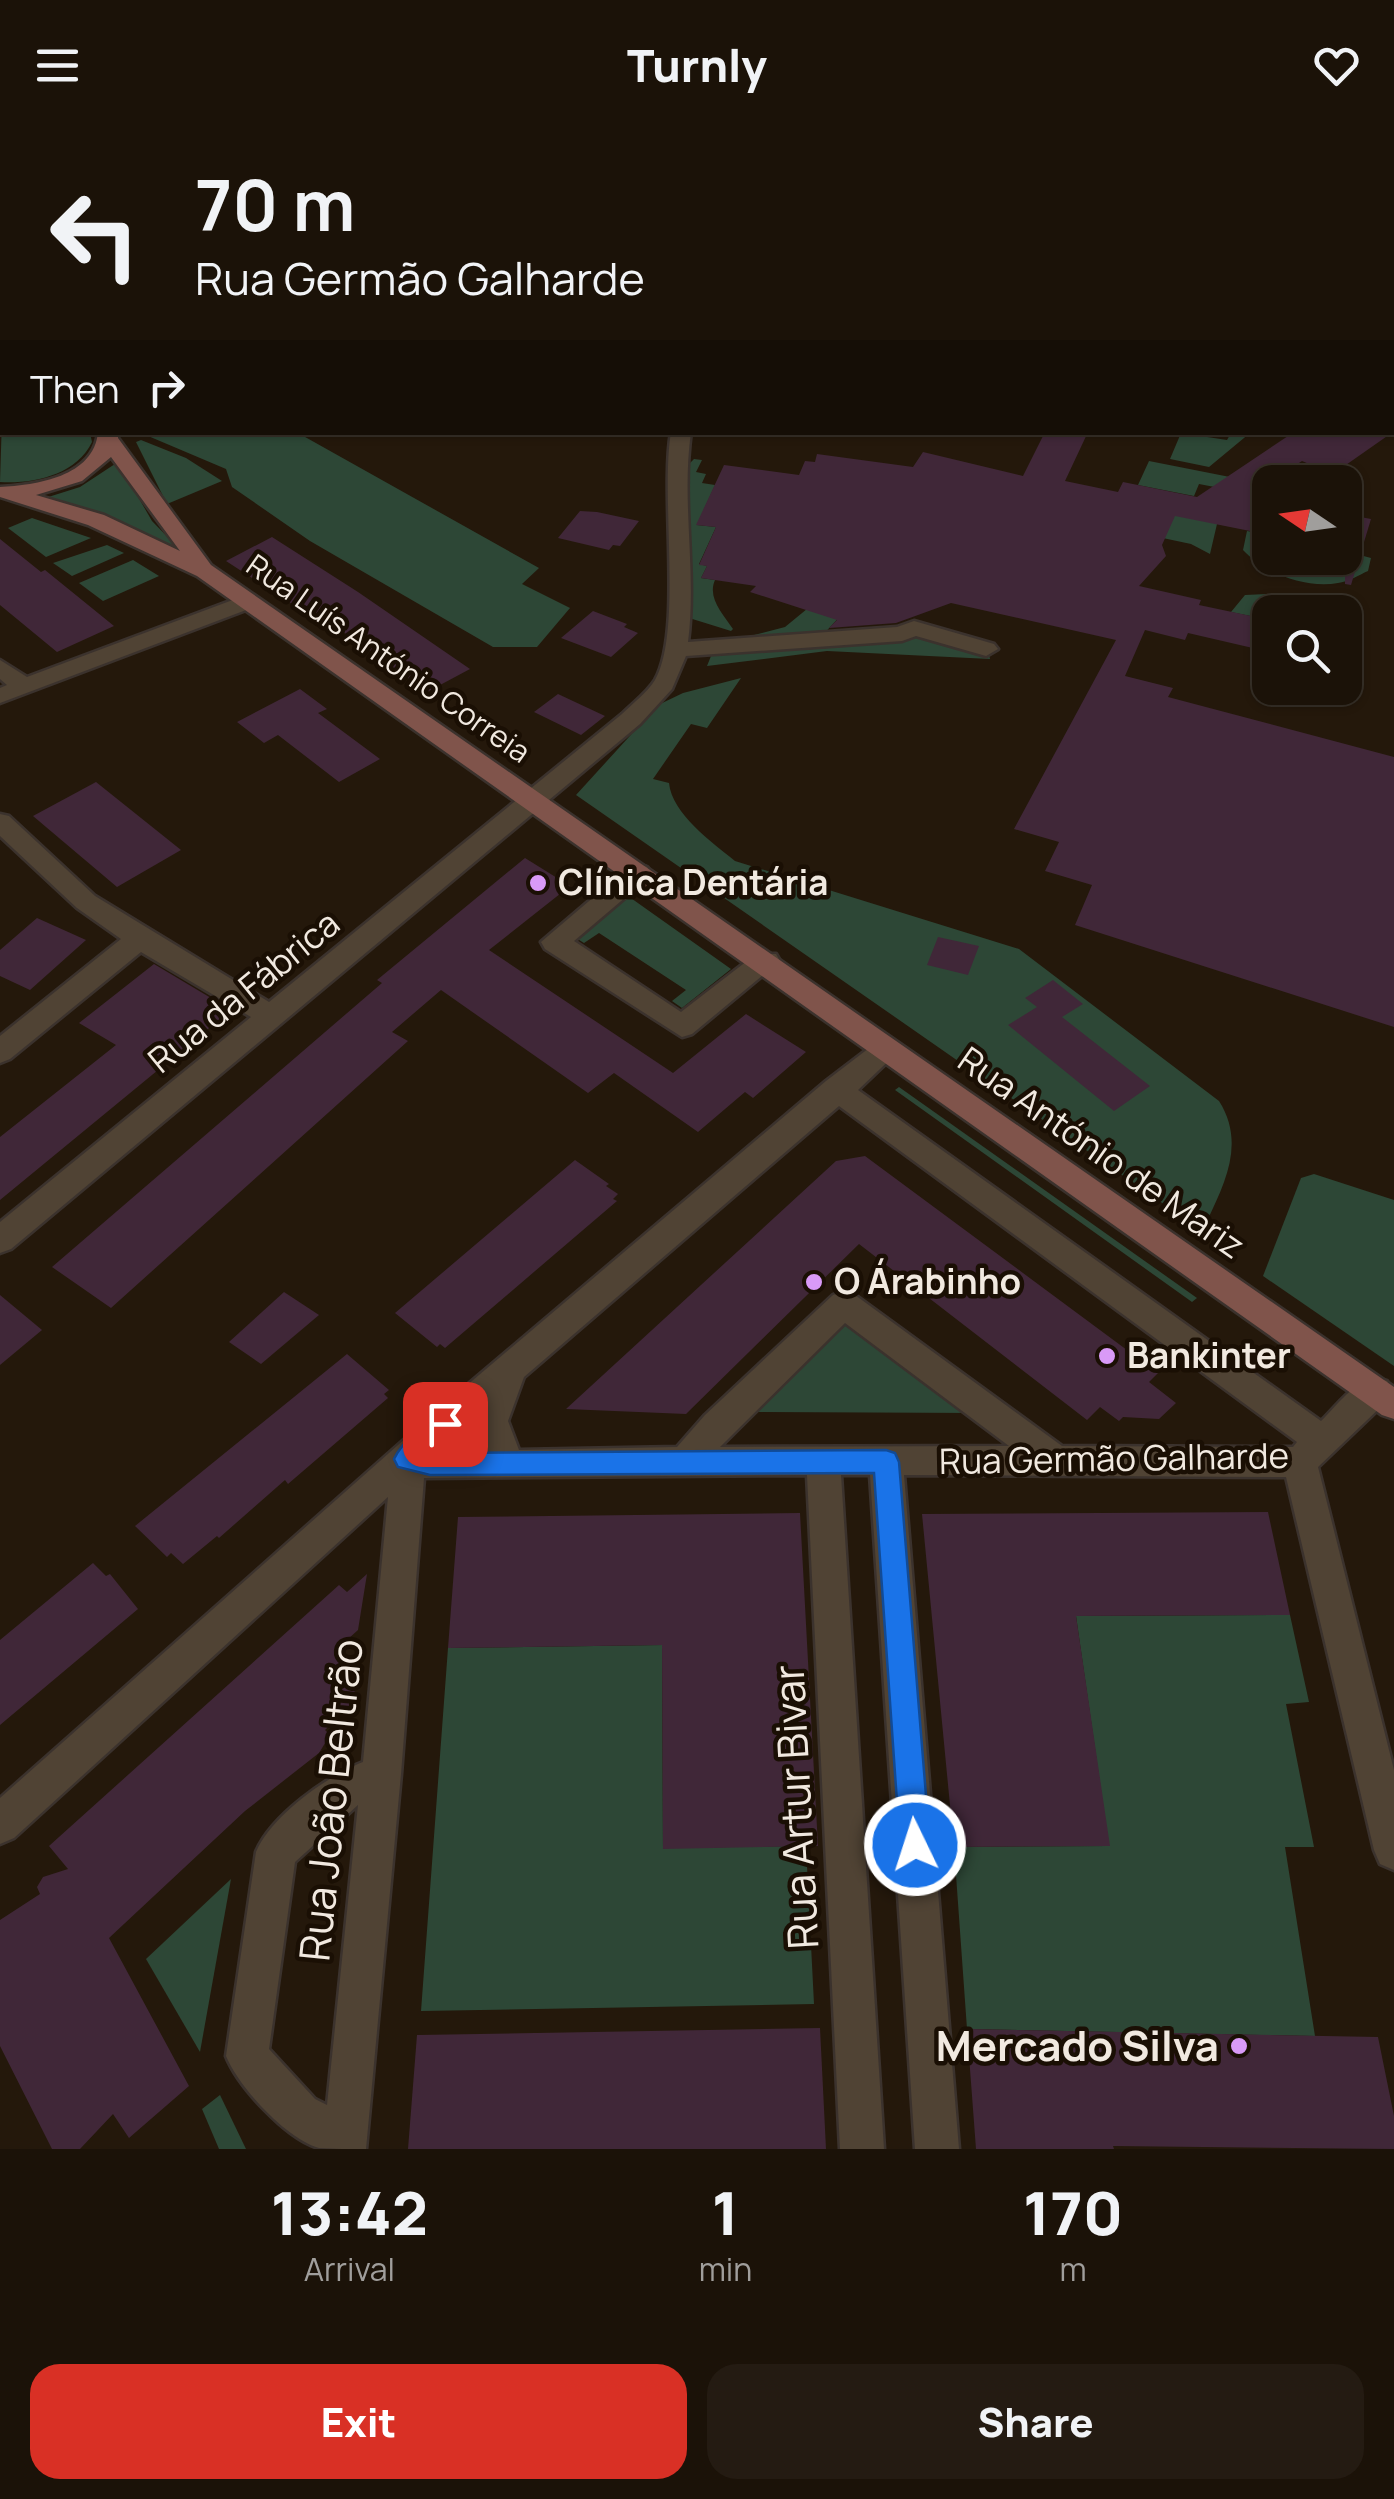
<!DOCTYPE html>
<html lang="en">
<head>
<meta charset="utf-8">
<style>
	body { margin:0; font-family:Manrope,sans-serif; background:#241b12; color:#f1f3f6; height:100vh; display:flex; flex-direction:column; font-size:38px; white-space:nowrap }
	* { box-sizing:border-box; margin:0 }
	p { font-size:32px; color:#a09e9c }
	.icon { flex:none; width:55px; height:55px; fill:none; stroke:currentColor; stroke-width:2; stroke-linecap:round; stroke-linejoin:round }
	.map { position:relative; height:2019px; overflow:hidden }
	.panel { display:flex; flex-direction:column; background:#1b1208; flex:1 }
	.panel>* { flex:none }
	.guide { position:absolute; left:0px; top:0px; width:1395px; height:305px; box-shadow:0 2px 8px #0004,0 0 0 2px #393229; background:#1b1208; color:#f1f3f6; overflow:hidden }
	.needle { width:65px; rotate:283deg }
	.fabs { position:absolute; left:1252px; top:335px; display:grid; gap:20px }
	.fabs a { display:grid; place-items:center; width:110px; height:110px; border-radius:20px; background:#1b1208; box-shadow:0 2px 8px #0004,0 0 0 2px #393229; font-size:50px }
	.pin { position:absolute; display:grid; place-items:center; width:85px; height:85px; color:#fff; margin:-42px; border-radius:20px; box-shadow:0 5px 15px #0006 }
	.me { position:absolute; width:110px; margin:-55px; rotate:356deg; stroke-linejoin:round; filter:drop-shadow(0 0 8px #0008) }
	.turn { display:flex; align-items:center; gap:35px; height:210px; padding:0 30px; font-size:45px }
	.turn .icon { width:130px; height:130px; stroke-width:2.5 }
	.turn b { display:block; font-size:70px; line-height:85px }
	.then { display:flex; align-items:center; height:95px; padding:0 30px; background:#0003; gap:20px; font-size:38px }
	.eta { display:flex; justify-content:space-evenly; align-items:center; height:170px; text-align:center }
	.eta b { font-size:60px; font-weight:800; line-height:70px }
	.cta { display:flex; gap:20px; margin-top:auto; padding:20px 30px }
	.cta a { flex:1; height:115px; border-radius:30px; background:#d93025; color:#fff; font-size:40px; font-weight:800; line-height:115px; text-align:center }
	.cta a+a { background:#241b12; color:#f1f3f6 }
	header { display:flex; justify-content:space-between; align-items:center; height:130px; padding:0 30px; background:#1b1208; font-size:45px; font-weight:800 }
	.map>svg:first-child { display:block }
	.green { fill:#2d4736 }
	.building { fill:#402738 }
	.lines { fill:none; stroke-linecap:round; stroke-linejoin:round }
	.street-casing { stroke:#3b322d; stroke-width:5 }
	.secondary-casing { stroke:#3b322d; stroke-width:5 }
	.street { fill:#504334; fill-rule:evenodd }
	.secondary { fill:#80544b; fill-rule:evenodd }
	.route { fill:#1a73e8; stroke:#114b97; stroke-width:2.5 }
	.poi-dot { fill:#d99af7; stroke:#1a0f04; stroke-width:4 }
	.labels { text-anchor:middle; stroke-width:9; stroke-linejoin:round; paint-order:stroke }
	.far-street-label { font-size:30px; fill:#f1e9e0; stroke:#1a0f04 }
	.poi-label { font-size:35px; font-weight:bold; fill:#f1e9e0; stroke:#1a0f04; text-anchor:start }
	.street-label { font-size:35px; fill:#f1e9e0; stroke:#1a0f04 }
	.near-street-label { font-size:42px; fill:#f1e9e0; stroke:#1a0f04 }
	.near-poi-label { font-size:42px; font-weight:bold; fill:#f1e9e0; stroke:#1a0f04; text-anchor:end }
</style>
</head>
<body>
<header><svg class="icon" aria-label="menu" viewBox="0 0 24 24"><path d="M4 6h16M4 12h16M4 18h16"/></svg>Turnly<svg class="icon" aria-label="heart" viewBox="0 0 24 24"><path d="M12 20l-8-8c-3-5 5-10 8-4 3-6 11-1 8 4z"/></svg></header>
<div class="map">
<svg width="1394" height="2019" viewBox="0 0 1394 2019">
	<rect width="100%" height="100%" fill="#24180b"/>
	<!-- green -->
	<g class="green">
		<path d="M2,288v14l88,1 2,9c-16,33 -58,42 -92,40z"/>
		<polygon points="141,303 298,303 539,438 522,454 570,478 537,517 493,517 310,411 232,357 226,339"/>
		<polygon points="1181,303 1227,310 1231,303 1250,303 1209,337 1170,329"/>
		<polygon points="141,310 186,328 222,351 167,374 136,312"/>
		<path d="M694,329l8,1 -6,12 10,2 -4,9 13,2 -18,40 19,2 -17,37 8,2 -6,12 14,2c-8,18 8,34 18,49l-2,2 -45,-14 1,-151z"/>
		<polygon points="1149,331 1235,348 1230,360 1199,354 1194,366 1138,355"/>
		<polygon points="118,332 152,391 188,428 42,369 80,357"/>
		<polygon points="1134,362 1217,394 1210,424 1191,414 1125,400"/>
		<polygon points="32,388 91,408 46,427 8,398"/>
		<path d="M1247,401l23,4v23h75v-7l26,7 -3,13c-9,4 -20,11 -30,12 -32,6 -73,-10 -95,-33z"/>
		<polygon points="107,415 124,423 72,446 53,433"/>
		<polygon points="133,430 159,446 103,471 79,453"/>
		<polygon points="1286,463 1299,465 1306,482 1270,482 1270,490 1231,482 1245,465"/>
		<polygon points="813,474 843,483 820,508 763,512 746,507 785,497"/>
		<polygon points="916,506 989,524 990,529 827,521 707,536 713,521"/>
		<path d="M741,548l-34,50 -16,-4 -38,55 16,4c3,31 43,59 66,78l284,88 200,152c26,41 7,80 -12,120h-19l-612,-426 82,-90 25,-12z"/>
		<polygon points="628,766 731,839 682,878 672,871 686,860 599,803 584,813 576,808"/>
		<polygon points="899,957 1197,1168 1192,1172 895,960"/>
		<polygon points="1314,1044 1394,1070 1394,1236 1263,1146 1301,1048"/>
		<polygon points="845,1186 977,1283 746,1282"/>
		<polygon points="1290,1485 1309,1572 1286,1574 1314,1717 1285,1717 1315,1906 967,1899 954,1717 1109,1716 1076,1486"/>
		<polygon points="662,1515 663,1718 806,1716 814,1874 421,1881 448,1518"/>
		<polygon points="231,1749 200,1922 146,1829"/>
		<polygon points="220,1965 246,2019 219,2019 202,1979"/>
	</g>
	<!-- building -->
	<g class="building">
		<polygon points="1045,302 1088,302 1065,351 1118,362 1123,352 1197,367 1294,302 1393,302 1333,344 1302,331 1270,352 1270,405 1175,386 1162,415 1166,426 1139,456 1201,470 1199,475 1270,490 1270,522 1188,503 1185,510 1145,500 1125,546 1173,558 1168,567 1394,627 1394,897 1075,795 1092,755 1045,741 1059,712 1014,699 1116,510 951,473 896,493 829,498 837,490 750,462 756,456 701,448 707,436 699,435 716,397 696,395 724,335 799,345 805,331 815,332 817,324 913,337 923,322 1023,346"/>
		<polygon points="580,381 597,382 639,391 620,416 613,415 609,420 558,408"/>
		<polygon points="1345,384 1371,389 1351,455 1345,454"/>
		<polygon points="272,407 358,462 470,539 427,562 318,484 312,487 226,431"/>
		<polygon points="0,409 41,442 45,440 114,496 57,522 0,475"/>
		<polygon points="593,481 627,494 624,497 638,503 611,527 561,508"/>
		<polygon points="300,559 327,579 318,583 380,629 339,652 278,605 264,613 237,592"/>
		<polygon points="558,564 605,586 581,605 534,582"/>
		<polygon points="96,652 181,720 117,757 33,686"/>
		<polygon points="525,728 570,756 489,820 673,943 746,884 806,922 753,968 745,962 698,1002 614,943 588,963 441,860 392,902 408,911 111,1178 52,1137 382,853 377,850"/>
		<polygon points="37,788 86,810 30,860 0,846 0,820"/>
		<polygon points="938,807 979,816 968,845 927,835"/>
		<polygon points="154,834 231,880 0,1070 0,1007 116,915 79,893"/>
		<polygon points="1053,850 1083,874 1062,887 1150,956 1114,981 1008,895 1037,877 1025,868"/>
		<polygon points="865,1026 1158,1243 1149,1252 1176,1273 1159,1289 1123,1287 1119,1291 1100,1277 1087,1290 859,1114 686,1284 566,1279 836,1031"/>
		<polygon points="575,1030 609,1054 606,1056 618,1064 613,1069 617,1071 445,1218 440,1214 437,1217 395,1183"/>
		<polygon points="284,1162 319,1185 261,1234 229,1212"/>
		<polygon points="0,1165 42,1200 0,1235"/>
		<polygon points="347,1224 389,1260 384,1264 388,1268 288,1354 285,1350 219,1408 217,1406 183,1434 171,1423 167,1427 135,1396"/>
		<polygon points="1268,1382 1290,1485 1076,1486 1110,1716 954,1717 922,1384"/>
		<polygon points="800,1383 818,1716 663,1719 662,1515 448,1518 458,1387"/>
		<polygon points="93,1433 106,1446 110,1444 138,1479 0,1595 0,1510"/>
		<polygon points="367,1444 358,1500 337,1519 358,1539 344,1551 360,1567 325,1600 330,1605 319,1623 245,1681 109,1808 189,1956 129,2008 113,1984 80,2019 52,2019 0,1916 0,1790 40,1764 37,1757 43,1747 68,1739 49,1716 339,1455 347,1462"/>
		<polygon points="820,1898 826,2019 408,2019 417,1905"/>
		<polygon points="967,1899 1378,1907 1394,1986 1394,2019 1113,2016 1114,2019 976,2019"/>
	</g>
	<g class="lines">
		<!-- street casing -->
		<g class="street-casing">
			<g id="street">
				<polygon points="3,0 19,0 20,2 4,2"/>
				<polygon points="2,176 2,189 0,190 0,177"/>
				<path d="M671,302h20c-10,70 6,140 -3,210l209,-15 17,-6 80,23 4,5 -12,7 -70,-20 -14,5 -216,15 -14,33 -32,35 -629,525 -11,4v-31l251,-205 -110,-65 -131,107 -10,4v-27l121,-97 -44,-31 -77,-72v-22l9,2 86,80 174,106 353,-288c11,-11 25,-21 33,-34 28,-50 5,-182 16,-248z"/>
				<polygon points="246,465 254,467 257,472 254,477 0,573 0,558 7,555 0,549 0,530 27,547"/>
				<polygon points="638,734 647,737 651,743 647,749 574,811 681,882 756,824 776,824 780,831 692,904 682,907 545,819 541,812 629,737"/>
				<path d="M887,908l10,4 4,7 -43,41 463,331c18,-17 39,-50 66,-40l5,10 -5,10 -69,66 76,303v100l-14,-6 -6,-14 -88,-373 -382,-2 55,674h-44l-45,-674h-29l43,674h-44l-33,-674 -383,3 -23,296 -35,375c-14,0 -34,0 -47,-1 -33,-9 -81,-62 -93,-92l30,-204c15,-36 71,-76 107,-90l25,-265 -374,341 -14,6v-46l433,-384 393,-333 51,-39zM839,976l458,336 -4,5 -231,-1 -207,-151 -11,-4 -11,4 -128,120 -28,32 -158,3 -11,-29 16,-44zM845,1193l164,123 -289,1zM475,1289l8,31 -42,-1zM358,1675l-31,300 -12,-6 -46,-50 26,-187z"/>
			</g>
		</g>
		<!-- secondary casing -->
		<g class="secondary-casing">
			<g id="secondary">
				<polygon points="1100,0 1134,0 1135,2 1102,2"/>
				<polygon points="1188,0 1222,0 1223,2 1190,2"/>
				<rect x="1392" y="35" width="2" height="11"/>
				<polygon points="2,270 2,283 0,284 0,271"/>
				<path d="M98,302h20v6l93,127 1183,822v32l-12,-4 -1185,-839 -109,-51 -88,-28v-10c36,-2 94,-10 98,-55zM111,327l69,94 -76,-36 -68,-20 46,-14z"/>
			</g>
		</g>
		<!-- street -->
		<use href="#street" class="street"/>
		<!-- secondary -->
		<use href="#secondary" class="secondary"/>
	</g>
	<!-- route -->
	<path class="route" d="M445,1283l9,3 4,8 -26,29 454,-3 9,3 4,9 31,383 -5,11 -10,4 -11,-4 -4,-11 -26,-372 -444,2 -32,-8 -4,-8c8,-17 33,-40 51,-46z"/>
	<!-- markers -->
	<g class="poi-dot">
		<circle cx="538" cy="753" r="10"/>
		<circle cx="814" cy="1152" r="10"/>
		<circle cx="1107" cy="1226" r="10"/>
		<circle cx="1239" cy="1916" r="10"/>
	</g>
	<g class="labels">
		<!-- far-street labels -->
		<g class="far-street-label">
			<text transform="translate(388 529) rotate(35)" y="10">Rua Luís António Correia</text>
		</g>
		<!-- poi labels -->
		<g class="poi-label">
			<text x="558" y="765">Clínica Dentária</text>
			<text x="834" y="1164">O Árabinho</text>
			<text x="1127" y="1238">Bankinter</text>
		</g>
		<!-- street labels -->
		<g class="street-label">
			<text transform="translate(244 862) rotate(-39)" y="12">Rua da Fábrica</text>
			<text transform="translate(1101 1023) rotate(35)" y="12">Rua António de Mariz</text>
			<text transform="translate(1114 1329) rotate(-1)" y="12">Rua Germão Galharde</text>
		</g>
		<!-- near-street labels -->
		<g class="near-street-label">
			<text transform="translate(331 1670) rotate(-84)" y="15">Rua João Beltrão</text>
			<text transform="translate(796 1677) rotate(-93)" y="15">Rua Artur Bivar</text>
		</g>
		<!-- near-poi labels -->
		<g class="near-poi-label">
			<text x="1219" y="1931">Mercado Silva</text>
		</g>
	</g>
</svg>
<div class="fabs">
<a><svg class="needle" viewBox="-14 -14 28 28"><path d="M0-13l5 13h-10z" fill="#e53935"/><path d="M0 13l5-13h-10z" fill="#a09e9c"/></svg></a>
<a><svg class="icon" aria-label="search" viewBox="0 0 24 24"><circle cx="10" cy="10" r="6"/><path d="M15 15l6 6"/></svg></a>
</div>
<div class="pin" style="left:445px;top:1294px;background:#d93025"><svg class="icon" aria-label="arrive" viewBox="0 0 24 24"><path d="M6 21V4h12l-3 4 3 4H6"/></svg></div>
<svg class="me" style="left:915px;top:1715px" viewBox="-20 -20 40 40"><circle r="17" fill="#1a73e8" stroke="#fff" stroke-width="3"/><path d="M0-11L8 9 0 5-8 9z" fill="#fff"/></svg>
<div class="guide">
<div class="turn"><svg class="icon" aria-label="left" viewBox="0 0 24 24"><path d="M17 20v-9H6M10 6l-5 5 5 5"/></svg><div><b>70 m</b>Rua Germão Galharde</div></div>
<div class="then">Then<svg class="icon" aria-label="right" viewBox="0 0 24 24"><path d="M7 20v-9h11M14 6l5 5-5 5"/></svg></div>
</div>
</div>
<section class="panel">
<div class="eta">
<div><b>13:42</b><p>Arrival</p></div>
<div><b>1</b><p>min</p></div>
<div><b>170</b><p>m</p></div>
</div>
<div class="cta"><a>Exit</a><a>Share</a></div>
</section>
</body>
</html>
